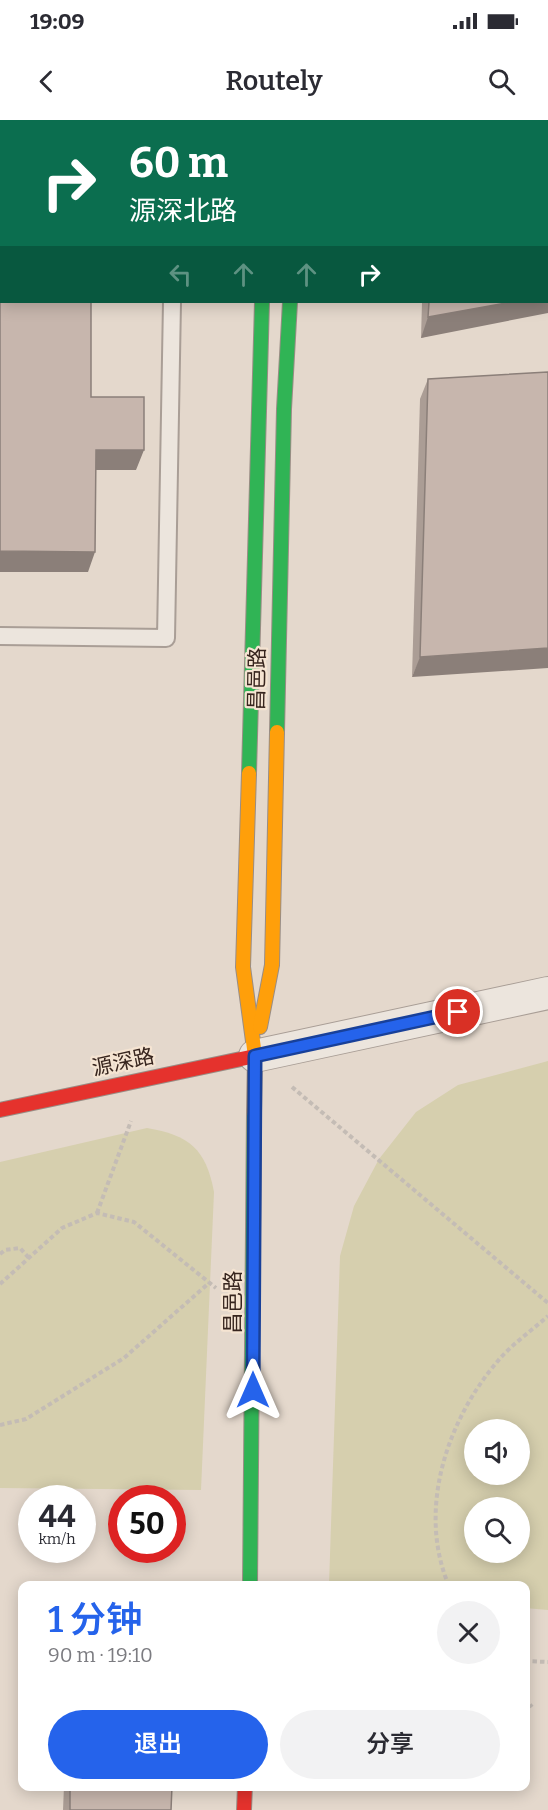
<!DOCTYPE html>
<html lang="zh">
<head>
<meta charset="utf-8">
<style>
	body { margin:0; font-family:Bitter,"Noto Sans SC",serif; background:#f2f2f3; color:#2b2b33; height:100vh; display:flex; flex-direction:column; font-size:22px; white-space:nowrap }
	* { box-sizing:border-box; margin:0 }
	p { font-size:20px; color:#7c7c81 }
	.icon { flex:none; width:33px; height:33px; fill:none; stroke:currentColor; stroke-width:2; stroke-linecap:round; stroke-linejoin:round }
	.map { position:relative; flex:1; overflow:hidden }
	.side { position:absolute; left:18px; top:1461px; width:512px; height:210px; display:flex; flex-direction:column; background:#fff; border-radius:12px; box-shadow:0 3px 15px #0003 }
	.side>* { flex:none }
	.hud { position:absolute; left:0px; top:0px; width:549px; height:183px; box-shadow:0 3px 15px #0003; background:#0b6e4f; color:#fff; overflow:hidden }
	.fabs { position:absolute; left:464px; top:1299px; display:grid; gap:12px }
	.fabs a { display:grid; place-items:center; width:66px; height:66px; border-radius:50%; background:#fff; box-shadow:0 3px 15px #0003; font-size:30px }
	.speed { position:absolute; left:18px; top:1365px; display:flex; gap:12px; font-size:30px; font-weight:700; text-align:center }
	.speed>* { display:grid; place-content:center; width:78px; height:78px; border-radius:50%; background:#fff; box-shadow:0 3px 15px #0003; line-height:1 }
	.speed small { font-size:15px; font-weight:400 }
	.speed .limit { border:9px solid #d22; background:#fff; color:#111 }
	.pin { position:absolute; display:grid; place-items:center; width:51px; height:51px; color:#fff; margin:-26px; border:3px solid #fff; border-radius:50%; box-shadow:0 2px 6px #0007 }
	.me { position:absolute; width:66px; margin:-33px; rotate:0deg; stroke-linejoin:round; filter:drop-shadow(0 0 4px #0008) }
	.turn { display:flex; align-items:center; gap:21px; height:126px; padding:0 30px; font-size:27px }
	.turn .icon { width:78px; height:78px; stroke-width:2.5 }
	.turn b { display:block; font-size:42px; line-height:51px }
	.lanes { display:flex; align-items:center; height:57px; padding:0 30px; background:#0003; justify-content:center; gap:30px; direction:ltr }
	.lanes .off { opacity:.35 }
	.round { display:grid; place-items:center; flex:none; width:63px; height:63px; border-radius:32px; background:#f2f2f3 }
	.summary { display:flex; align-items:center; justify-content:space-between; height:102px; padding:0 30px }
	h1 { font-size:36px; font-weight:600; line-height:45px; color:#2563eb }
	.cta { display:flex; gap:12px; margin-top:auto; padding:12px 30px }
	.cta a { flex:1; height:69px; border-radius:36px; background:#2563eb; color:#fff; font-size:24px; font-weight:600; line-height:69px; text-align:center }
	.cta a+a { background:#f2f2f3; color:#2b2b33 }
	.status { display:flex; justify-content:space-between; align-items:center; height:42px; padding:0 30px; background:#fff; direction:ltr }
	.status svg { height:16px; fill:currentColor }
	header { display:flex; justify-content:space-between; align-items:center; height:78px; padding:0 30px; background:#fff; font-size:27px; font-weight:600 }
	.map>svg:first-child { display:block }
	.green { fill:#d6cfae; fill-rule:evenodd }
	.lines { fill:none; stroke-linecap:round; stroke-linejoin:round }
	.lane-casing { stroke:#a99e96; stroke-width:20 }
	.street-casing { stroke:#a99e96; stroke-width:34 }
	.fast-casing { stroke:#998d85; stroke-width:16 }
	.slow-casing { stroke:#998d85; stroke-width:16 }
	.jam-casing { stroke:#998d85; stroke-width:16 }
	.path { stroke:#c4bcb5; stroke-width:4; stroke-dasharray:4.5 3; stroke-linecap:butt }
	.lane { stroke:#ece5dd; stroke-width:16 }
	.street { stroke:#ece5dd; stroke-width:32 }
	.fast { stroke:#30b455; stroke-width:14 }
	.slow { stroke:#ff9f0a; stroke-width:14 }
	.jam { stroke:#e5322d; stroke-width:14 }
	.wall { fill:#ab9d95 }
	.shaded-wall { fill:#8b7f79 }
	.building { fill:#c7b6ad; stroke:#8b7f79; stroke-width:1.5 }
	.route-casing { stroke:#184099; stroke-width:15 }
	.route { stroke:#2563eb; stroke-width:10 }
	.labels { text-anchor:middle; stroke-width:4.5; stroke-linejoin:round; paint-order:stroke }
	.street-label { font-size:21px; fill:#37251e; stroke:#f5e4d2 }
</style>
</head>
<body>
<div class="status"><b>19:09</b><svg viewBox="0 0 49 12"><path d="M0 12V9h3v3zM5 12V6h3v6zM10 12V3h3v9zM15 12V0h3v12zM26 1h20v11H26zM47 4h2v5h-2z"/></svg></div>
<header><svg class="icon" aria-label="back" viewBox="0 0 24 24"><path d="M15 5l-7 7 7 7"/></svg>Routely<svg class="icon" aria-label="search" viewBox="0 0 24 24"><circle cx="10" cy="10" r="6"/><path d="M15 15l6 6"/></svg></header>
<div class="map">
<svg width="548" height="1690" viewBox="0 0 548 1690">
	<rect width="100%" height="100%" fill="#e4d8cc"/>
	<!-- green -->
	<g class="green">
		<path d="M548,941v549l-23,-2v-22l-196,-1 11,-329 14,-50 25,-47 37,-47 42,-27zM474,1310h45v44h-45zM474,1388h45v44h-45z"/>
		<path d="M147,1008c42,7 59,21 67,64l-13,298 -201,-2v-326z"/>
	</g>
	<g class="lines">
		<!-- lane casing -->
		<g class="lane-casing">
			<g id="lane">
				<polyline points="175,2 175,0"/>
				<polyline points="0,516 166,518 172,182"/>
			</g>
		</g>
		<!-- street casing -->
		<g class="street-casing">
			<polyline id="street" points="255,936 548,873"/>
		</g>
		<!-- fast casing -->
		<g class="fast-casing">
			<g id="fast">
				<polyline points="267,0 267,2"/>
				<polyline points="300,0 300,2"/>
				<polyline points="277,612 284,289 290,182"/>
				<polyline points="249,653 262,182"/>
				<polyline points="250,1466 254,992"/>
			</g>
		</g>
		<!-- slow casing -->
		<g class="slow-casing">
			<g id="slow">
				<polyline points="249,653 243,847 255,936 254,992"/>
				<polyline points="260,907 272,845 277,612"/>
			</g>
		</g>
		<!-- jam casing -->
		<g class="jam-casing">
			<g id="jam">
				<polyline points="0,990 255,936"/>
				<polyline points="244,1690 245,1666"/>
			</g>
		</g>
		<!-- path -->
		<g class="path">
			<polyline points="292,967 548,1183"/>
			<polyline points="97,1093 131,1001"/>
			<polyline points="0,1134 5,1130 20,1128 29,1138"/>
			<polyline points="0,1164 62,1108 97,1093 134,1102 216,1168"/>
			<polyline points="0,1305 26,1299 124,1238 209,1163"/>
			<path d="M449,1466c-32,-75 -3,-164 48,-224 14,-17 34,-31 51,-46"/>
			<polyline points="525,1541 548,1542"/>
			<polyline points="525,1579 532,1587"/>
		</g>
		<!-- lane -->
		<use href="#lane" class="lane"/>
		<!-- street -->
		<use href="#street" class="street"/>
		<!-- fast -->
		<use href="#fast" class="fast"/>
		<!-- slow -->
		<use href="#slow" class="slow"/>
		<!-- jam -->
		<use href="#jam" class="jam"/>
	</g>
	<!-- wall -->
	<g class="wall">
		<polygon points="422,182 548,182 421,218"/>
		<polygon points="548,252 412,557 420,279 428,259"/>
		<polygon points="64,1666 172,1666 171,1690 63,1690"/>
	</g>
	<!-- shaded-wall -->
	<g class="shaded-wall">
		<rect x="91" y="0" width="42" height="2"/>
		<rect x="0" y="64" width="2" height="20"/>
		<polygon points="548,175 548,193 421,218 428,197 512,182 548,182"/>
		<polygon points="96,330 144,330 136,350 88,350"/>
		<polygon points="0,431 95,432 88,452 0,452"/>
		<polygon points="548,528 548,548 412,557 420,537"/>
	</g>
	<!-- building -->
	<g class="building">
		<polygon points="0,0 95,0 95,2 2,2 2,64 0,64"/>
		<polygon points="0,173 2,173 2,182 91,182 91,277 144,277 144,330 96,330 95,432 0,431"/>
		<polygon points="429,182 512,182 428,197"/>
		<polygon points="548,252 548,528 420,537 428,259"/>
		<polygon points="70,1666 172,1666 171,1690 70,1690"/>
	</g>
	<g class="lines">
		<!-- route casing -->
		<g class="route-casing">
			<polyline id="route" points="253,1270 255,936 458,892"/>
		</g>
		<!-- route -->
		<use href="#route" class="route"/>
	</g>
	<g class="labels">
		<!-- street labels -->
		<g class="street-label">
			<text transform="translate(257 559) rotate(-89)" y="7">昌邑路</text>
			<text transform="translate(123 942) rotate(-12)" y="7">源深路</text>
			<text transform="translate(233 1182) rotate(-90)" y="7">昌邑路</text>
		</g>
	</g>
</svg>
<div class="fabs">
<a><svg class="icon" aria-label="sound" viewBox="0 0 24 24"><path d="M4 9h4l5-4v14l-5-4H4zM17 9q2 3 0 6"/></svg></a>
<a><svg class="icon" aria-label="search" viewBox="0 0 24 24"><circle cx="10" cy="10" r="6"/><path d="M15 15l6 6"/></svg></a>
</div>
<div class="speed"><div>44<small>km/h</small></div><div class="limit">50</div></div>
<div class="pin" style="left:458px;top:892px;background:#d93025"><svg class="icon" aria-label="arrive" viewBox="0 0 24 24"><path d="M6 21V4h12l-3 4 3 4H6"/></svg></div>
<svg class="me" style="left:253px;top:1270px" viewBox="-20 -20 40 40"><path d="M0-17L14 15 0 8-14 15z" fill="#2563eb" stroke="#fff" stroke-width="4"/></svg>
<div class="hud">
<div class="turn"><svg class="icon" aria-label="right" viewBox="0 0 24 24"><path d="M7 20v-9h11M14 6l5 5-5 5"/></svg><div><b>60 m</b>源深北路</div></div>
<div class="lanes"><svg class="icon off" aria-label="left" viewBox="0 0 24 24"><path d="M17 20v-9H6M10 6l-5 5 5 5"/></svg><svg class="icon off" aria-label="ahead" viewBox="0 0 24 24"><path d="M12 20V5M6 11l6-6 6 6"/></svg><svg class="icon off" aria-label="ahead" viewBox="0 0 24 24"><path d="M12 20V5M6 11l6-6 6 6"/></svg><svg class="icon" aria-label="right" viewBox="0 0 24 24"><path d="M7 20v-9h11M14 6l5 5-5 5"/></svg></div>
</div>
<section class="side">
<div class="summary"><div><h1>1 分钟</h1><p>90 m · 19:10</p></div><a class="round"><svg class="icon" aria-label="close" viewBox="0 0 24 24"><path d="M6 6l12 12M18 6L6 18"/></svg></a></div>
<div class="cta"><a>退出</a><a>分享</a></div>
</section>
</div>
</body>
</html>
